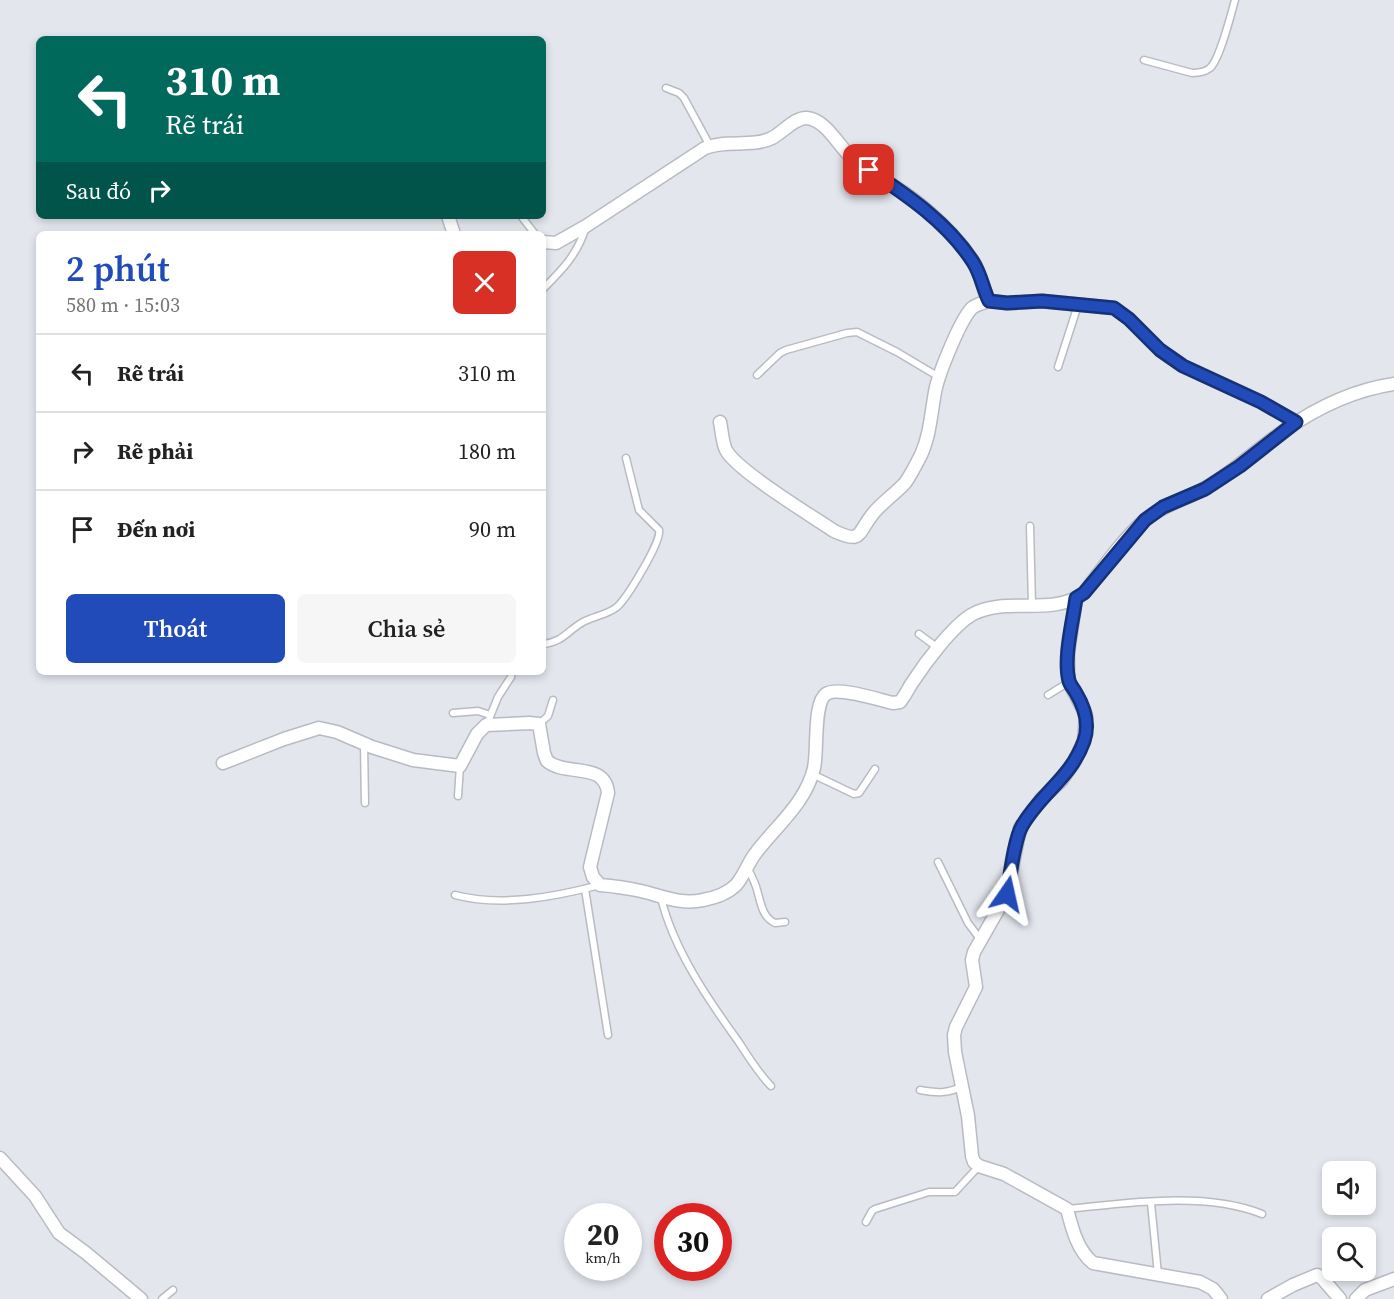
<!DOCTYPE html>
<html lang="vi">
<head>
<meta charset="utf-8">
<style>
	body { margin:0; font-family:"Source Serif 4",serif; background:#f6f6f6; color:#222; height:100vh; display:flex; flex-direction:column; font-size:22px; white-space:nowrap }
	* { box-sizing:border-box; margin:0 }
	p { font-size:20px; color:#767676 }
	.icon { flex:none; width:33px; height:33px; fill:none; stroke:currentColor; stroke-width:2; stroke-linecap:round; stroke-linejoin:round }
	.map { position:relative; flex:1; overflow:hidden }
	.sheet { position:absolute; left:36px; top:231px; width:510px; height:444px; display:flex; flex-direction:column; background:#fff; border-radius:9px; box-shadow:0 3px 9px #0003 }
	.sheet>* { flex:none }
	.guide { position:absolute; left:36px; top:36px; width:510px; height:183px; border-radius:9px; box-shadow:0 3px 9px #0003; background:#00695c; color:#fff; overflow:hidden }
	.controls { position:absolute; left:1322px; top:1161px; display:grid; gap:12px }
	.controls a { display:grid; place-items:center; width:54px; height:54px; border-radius:9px; background:#fff; box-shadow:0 3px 9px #0003; font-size:30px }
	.speed { position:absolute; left:564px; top:1203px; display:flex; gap:12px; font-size:30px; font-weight:700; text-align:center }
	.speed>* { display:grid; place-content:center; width:78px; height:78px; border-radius:50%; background:#fff; box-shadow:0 3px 9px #0003; line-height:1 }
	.speed small { font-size:15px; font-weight:400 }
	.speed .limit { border:9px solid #d22; background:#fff; color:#111 }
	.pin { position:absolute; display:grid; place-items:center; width:51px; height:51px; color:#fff; margin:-26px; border-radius:12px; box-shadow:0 3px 9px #0006 }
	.me { position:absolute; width:66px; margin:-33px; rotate:11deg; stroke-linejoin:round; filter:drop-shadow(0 0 4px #0008) }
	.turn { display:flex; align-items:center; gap:21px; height:126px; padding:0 30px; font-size:27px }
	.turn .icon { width:78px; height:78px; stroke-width:2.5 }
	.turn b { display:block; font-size:42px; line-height:51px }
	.then { display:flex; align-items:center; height:57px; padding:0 30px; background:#0003; gap:12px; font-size:22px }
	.round { display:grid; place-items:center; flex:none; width:63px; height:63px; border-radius:9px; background:#f6f6f6 }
	.summary { display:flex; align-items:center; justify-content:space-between; height:102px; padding:0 30px }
	h1 { font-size:36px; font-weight:600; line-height:45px; color:#204bb8 }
	.button { display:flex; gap:12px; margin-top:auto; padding:12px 30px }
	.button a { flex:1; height:69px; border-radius:9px; background:#204bb8; color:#fff; font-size:24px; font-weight:600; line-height:69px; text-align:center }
	.button a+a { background:#f6f6f6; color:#222 }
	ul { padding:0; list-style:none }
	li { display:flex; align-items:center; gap:18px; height:78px; padding:0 30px; border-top:2px solid #e0e0e0 }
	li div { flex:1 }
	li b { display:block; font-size:22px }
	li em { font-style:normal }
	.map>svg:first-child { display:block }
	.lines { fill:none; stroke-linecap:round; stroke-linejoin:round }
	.lane-casing { stroke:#b8bbc2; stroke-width:9 }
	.street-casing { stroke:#b8bbc2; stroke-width:15 }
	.lane { stroke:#fff; stroke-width:6 }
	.street { stroke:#fff; stroke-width:12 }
	.route-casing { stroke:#153178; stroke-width:15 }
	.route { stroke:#204bb8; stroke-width:10 }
</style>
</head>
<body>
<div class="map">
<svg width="1394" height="1299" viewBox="0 0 1394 1299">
	<rect width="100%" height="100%" fill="#e3e6ed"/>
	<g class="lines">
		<!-- lane casing -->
		<g class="lane-casing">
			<g id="lane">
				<path d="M1144,60l48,13c6,0 13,-1 18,-5 10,-9 21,-54 25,-68"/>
				<polyline points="666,88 679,93 684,98 710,146"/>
				<polyline points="521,216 535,234"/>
				<path d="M543,289c20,-20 34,-34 43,-62"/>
				<polyline points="1058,367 1078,305"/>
				<polyline points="757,375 780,353 786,350 847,333 857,332 897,352 939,377"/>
				<polyline points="1030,526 1032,605"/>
				<polyline points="919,634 938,648"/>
				<path d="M543,644c20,-2 24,-13 40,-22 11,-6 24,-7 34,-15 10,-9 45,-66 42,-77l-20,-20 -13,-52"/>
				<polyline points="1048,695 1069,682"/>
				<polyline points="453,713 478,711 490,715"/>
				<polyline points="487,724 498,697 511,677 512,672"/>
				<polyline points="539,724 548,716 553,700"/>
				<polyline points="364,744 365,803"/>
				<polyline points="812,774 854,794 859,793 875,769"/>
				<polyline points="458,796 460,766"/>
				<polyline points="938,862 968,923 980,939"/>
				<path d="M747,867c4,8 8,15 10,23 4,13 5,27 18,33l10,-1"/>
				<polyline points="585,889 608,1035"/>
				<path d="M455,895c46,12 99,2 145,-10"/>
				<path d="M661,898c13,52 46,100 77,143 10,15 20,32 33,45"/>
				<path d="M920,1090c17,3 27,4 43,-4"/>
				<polyline points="1151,1203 1158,1274"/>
				<path d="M1067,1209c60,-6 139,-18 195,5"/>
				<polyline points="866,1222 872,1211 875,1209 929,1192 955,1192 979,1166"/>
				<polyline points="162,1299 173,1290"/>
			</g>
		</g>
		<!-- street casing -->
		<g class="street-casing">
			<g id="street">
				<polyline points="448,216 454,234"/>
				<path d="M543,242l13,1 30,-17 119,-78c21,-9 46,0 67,-10 10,-5 23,-21 35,-20 19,2 31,27 43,38 16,14 36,25 53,36 25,17 56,46 71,71 7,12 9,26 15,38l18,2 35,-2 72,7 15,11 31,31 23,16 78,36 35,20"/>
				<path d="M720,422c2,9 2,20 6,28 10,20 86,66 108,81 28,13 23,3 38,-16 9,-12 23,-21 33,-32 6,-8 11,-19 16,-28 9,-20 10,-41 14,-63 3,-17 25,-72 37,-84 5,-4 11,-5 17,-7"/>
				<path d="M1076,598l-8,55v17l1,12 17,33 -2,26 -11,23 -12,17 -19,17 -22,30 -13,66 -33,58 -2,8 4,27 -20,40 -2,8 1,17 13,64 4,40 2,6 5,4 25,8 63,35c5,19 10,41 26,54l107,19 13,7 8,10"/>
				<path d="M223,763l61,-24 35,-11 18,4 35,15 41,13 47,6 17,-32 9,-9 43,-2 10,1 5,29 3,8c19,16 58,0 61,32l-18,74 3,10 7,8c14,1 27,3 41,6 21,5 40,14 62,9 11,-2 25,-7 33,-15 8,-9 12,-22 19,-31 20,-27 51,-51 59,-86 4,-18 -1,-65 12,-74 12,-8 53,6 67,9l7,-1c5,-6 8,-13 12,-19 13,-20 41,-58 61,-69 34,-18 79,3 111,-21 19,-25 38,-53 62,-74 19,-15 41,-20 61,-32 28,-16 51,-39 78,-57 33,-23 69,-40 109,-46"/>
				<polyline points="0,1158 35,1196 59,1233 86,1253 141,1299"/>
				<polyline points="1268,1299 1293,1285 1317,1275 1322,1278 1340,1299"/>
				<polyline points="1356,1299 1365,1290 1394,1279"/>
			</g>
		</g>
		<!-- lane -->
		<use href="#lane" class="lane"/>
		<!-- street -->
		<use href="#street" class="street"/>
	</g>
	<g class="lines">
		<!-- route casing -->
		<g class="route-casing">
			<path id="route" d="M869,170c38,25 79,53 104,92 8,12 10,27 16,39l18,2 35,-2 72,7 15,11 31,31 23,16 78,36 35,20 -56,44 -35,23 -42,18 -18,13 -61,73 -8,5c-3,23 -13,60 -7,83 1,4 5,8 7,12 9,15 14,31 8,48 -13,37 -44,53 -62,85 -8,14 -12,51 -15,68"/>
		</g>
		<!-- route -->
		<use href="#route" class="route"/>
	</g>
</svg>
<div class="controls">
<a><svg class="icon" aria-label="sound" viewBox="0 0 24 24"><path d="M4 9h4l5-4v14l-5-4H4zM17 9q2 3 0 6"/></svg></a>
<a><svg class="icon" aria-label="search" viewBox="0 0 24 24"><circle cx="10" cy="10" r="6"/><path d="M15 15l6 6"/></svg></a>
</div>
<div class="speed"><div>20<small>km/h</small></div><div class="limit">30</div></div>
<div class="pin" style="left:869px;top:170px;background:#d93025"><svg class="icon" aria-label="arrive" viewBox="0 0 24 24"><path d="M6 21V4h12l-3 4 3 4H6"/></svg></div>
<svg class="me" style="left:1007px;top:894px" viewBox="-20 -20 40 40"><path d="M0-17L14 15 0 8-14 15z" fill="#204bb8" stroke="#fff" stroke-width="4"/></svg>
<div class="guide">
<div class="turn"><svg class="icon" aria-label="left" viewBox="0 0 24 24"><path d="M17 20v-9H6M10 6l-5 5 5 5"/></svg><div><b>310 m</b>Rẽ trái</div></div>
<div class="then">Sau đó<svg class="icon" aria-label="right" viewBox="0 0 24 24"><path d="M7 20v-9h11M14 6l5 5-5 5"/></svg></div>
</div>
<section class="sheet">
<div class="summary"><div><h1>2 phút</h1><p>580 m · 15:03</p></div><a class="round" style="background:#d93025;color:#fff"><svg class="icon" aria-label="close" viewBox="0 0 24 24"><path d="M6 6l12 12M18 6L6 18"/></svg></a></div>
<ul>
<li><svg class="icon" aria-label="left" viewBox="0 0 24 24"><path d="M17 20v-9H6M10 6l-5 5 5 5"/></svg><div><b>Rẽ trái</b></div><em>310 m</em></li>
<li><svg class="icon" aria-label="right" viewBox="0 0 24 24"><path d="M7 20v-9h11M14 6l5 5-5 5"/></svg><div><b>Rẽ phải</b></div><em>180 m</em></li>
<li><svg class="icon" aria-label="arrive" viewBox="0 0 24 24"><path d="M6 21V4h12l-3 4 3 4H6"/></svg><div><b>Đến nơi</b></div><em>90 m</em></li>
</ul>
<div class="button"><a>Thoát</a><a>Chia sẻ</a></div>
</section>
</div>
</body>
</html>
